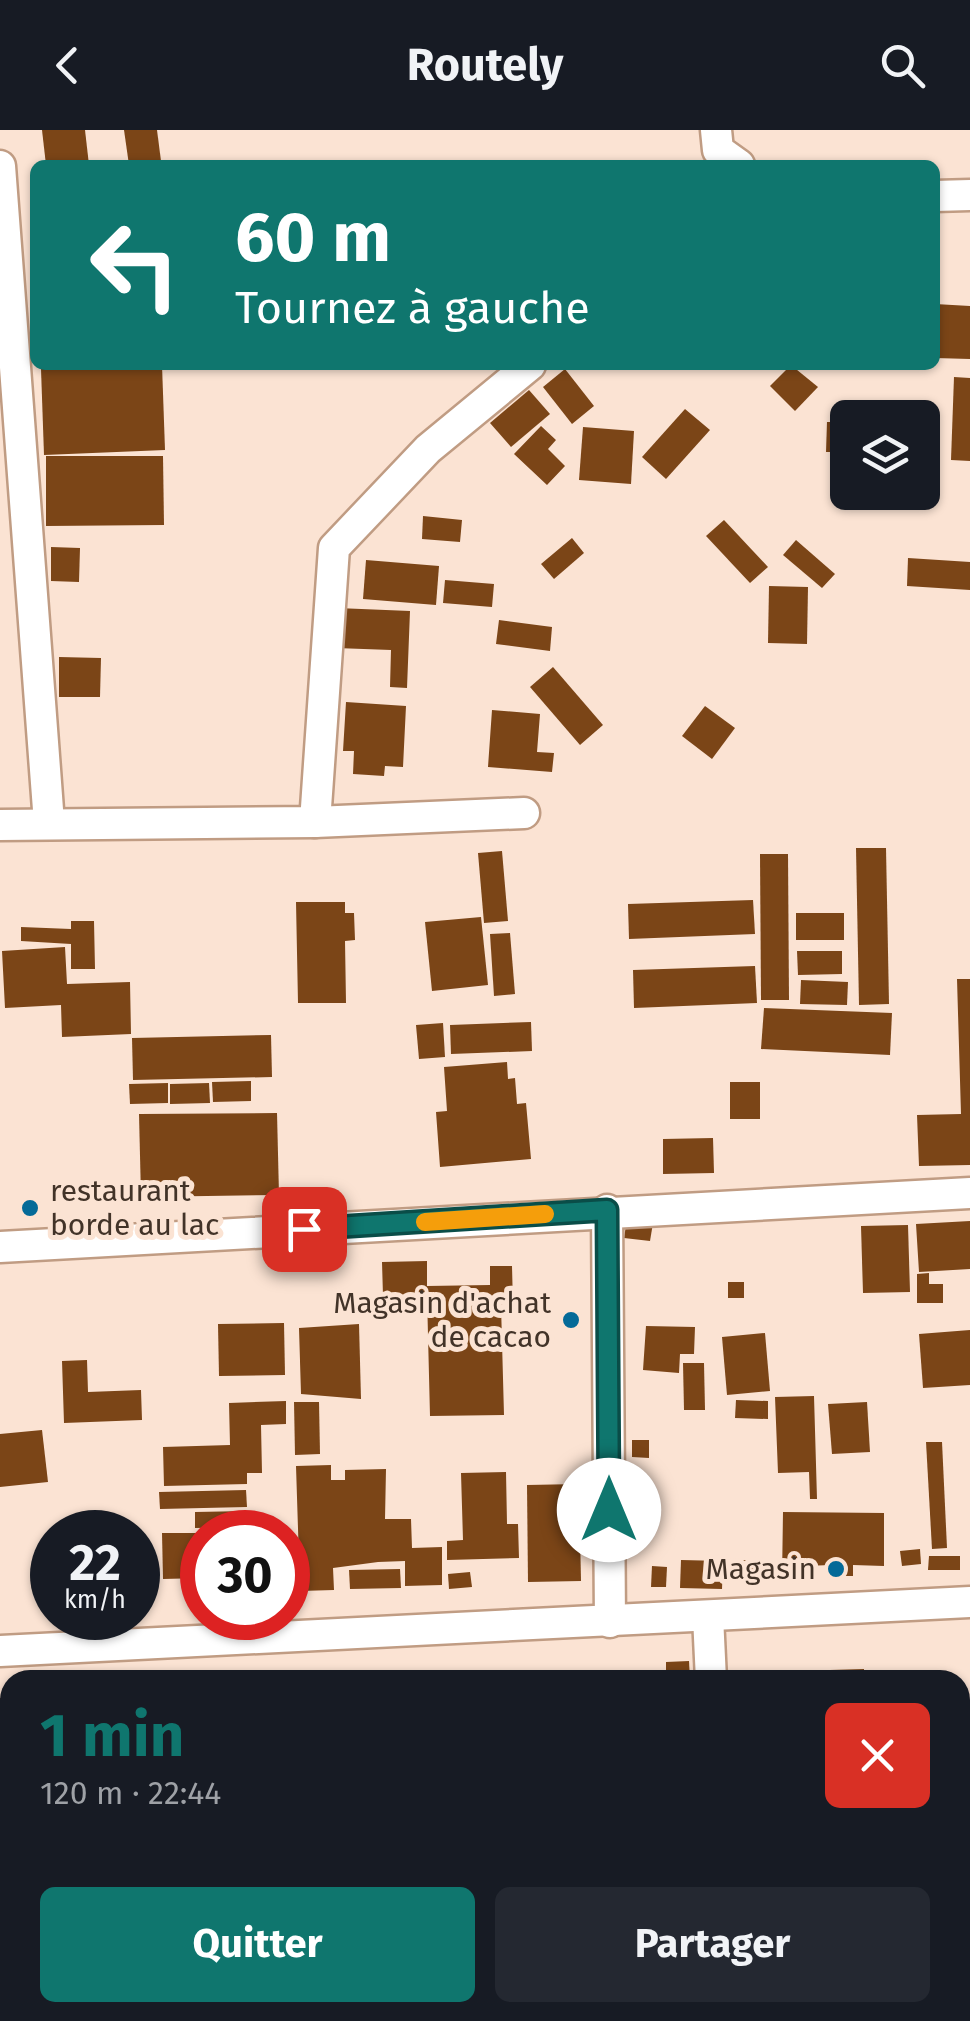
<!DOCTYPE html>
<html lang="fr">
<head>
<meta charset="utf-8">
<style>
	body { margin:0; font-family:"Fira Sans",sans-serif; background:#242831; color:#f1f3f6; height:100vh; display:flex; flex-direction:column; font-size:38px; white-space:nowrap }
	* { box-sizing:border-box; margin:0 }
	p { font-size:32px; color:#9ea1a6 }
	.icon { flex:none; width:55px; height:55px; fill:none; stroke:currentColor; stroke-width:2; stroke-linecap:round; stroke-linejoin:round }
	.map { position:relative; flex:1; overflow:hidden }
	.details { position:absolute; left:0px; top:1540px; width:970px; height:352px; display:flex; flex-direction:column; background:#171b24; border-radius:30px 30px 0 0; box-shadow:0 2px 8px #0004 }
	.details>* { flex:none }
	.banner { position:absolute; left:30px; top:30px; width:910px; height:210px; border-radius:15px; box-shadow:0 2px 8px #0004; background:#0f766e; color:#fff; overflow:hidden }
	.fabs { position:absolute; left:830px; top:270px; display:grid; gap:20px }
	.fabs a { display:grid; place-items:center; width:110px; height:110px; border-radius:15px; background:#171b24; box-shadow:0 2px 8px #0004; font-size:50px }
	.speed { position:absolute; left:30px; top:1380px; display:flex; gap:20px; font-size:50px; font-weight:700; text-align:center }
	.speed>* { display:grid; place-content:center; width:130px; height:130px; border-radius:50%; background:#171b24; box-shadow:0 2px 8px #0004; line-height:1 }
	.speed small { font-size:25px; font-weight:400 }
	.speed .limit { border:15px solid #d22; background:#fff; color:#111 }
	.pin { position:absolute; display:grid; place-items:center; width:85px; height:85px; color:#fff; margin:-42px; border-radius:20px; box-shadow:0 5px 15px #0006 }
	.me { position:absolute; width:110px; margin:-55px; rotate:0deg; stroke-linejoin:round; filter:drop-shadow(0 0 8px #0008) }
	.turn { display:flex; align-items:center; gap:35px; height:210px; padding:0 40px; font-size:45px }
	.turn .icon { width:130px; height:130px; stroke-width:2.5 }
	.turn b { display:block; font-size:70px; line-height:85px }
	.round { display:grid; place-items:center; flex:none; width:105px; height:105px; border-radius:15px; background:#242831 }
	.head { display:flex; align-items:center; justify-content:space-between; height:170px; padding:0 40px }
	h1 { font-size:60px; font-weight:700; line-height:75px; color:#0f766e }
	.button { display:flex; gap:20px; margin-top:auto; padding:20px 40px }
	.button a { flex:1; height:115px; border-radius:15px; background:#0f766e; color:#fff; font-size:40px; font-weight:700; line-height:115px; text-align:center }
	.button a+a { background:#242831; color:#f1f3f6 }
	header { display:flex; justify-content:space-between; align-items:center; height:130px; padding:0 40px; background:#171b24; font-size:45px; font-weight:700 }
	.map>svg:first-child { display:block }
	.building { fill:#7b4517 }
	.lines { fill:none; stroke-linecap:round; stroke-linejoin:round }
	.minor-casing { stroke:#c09c83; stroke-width:35 }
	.minor { stroke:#fff; stroke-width:30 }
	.route-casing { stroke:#0a4d48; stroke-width:25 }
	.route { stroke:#0f766e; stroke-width:18 }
	.slow { stroke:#f59e0b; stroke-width:18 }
	.poi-dot { fill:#046a98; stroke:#fbe3d3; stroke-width:4 }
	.labels { text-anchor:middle; stroke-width:10; stroke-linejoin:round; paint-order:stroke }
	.poi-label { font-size:30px; fill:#423328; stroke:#fbe3d3; text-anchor:end }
</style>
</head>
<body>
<header><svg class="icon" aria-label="back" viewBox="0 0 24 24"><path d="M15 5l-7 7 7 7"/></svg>Routely<svg class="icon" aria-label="search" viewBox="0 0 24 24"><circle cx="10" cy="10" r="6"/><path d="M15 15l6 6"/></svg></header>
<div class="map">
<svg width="970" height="1891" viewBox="0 0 970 1891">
	<rect width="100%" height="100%" fill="#fbe3d3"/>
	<!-- building -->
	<g class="building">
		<polygon points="42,0 85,0 89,35 46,35"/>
		<polygon points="124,0 157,0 161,31 129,35"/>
		<polygon points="935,174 970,176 970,229 935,228"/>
		<polygon points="162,235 165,320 44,325 41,239"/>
		<polygon points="791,235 818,257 795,281 770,256"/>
		<polygon points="565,239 594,276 572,294 543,257"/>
		<polygon points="954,247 970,248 970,331 951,330"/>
		<polygon points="529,260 550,284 511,317 490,293"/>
		<polygon points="685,279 710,300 666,349 642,327"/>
		<polygon points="827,292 847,292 846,322 826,322"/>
		<polygon points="541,296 556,310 548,319 565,336 547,355 514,324"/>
		<polygon points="583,297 634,301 631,354 579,350"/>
		<polygon points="46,326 163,326 164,395 46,396"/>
		<polygon points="423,386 462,390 460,412 422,409"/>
		<polygon points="724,390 768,437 750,453 706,406"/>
		<polygon points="572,408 584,423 554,449 541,434"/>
		<polygon points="796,410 835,444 822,458 783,425"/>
		<polygon points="51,417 80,418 79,452 51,451"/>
		<polygon points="908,428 970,432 970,460 907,456"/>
		<polygon points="366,430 439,436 436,475 363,469"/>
		<polygon points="445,450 494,454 492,477 443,473"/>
		<polygon points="769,456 808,457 807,514 768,513"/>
		<polygon points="337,478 410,481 407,558 390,557 391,520 336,518"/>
		<polygon points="499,490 552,497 550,521 496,514"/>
		<polygon points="59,527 101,528 100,567 59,567"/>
		<polygon points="553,537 603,595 580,615 530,557"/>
		<polygon points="346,572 406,576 403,637 385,636 384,646 353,644 354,621 343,621"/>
		<polygon points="705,576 735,598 712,629 682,606"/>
		<polygon points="492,580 540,584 537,622 554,623 552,642 488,637"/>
		<polygon points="856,718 886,718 889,874 859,875"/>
		<polygon points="502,721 508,791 484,793 478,723"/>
		<polygon points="760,724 788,724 789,870 761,870"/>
		<polygon points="753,770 755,804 629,809 628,774"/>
		<polygon points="296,772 345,772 345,783 354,783 355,810 345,811 346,873 298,873"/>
		<rect x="796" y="783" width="48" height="27"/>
		<polygon points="481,787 488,855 432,861 425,792"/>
		<polygon points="71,791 94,791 95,839 71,839 71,814 21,811 21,797 71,799"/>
		<polygon points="510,803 515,864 494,866 490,804"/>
		<polygon points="65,817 67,854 130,852 131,904 62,907 61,875 5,878 2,821"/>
		<polygon points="797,821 842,821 842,844 798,845"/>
		<polygon points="755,836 757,873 634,878 633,840"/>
		<polygon points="957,849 970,849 970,1035 919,1036 917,985 961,984"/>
		<polygon points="801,850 848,852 847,875 800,874"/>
		<polygon points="764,878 892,883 890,925 761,919"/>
		<polygon points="531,892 532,921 451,924 450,895"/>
		<polygon points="443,893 445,927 419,929 416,895"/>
		<polygon points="271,905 272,947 133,950 132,908"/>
		<polygon points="507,932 508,949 515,948 517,974 526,973 531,1029 440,1037 436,982 447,981 444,937"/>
		<polygon points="251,951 251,971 213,972 212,952"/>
		<rect x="730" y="952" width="30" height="37"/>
		<polygon points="168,953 168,973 130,974 129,954"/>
		<polygon points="209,953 210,973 170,974 170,954"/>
		<polygon points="277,983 279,1065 141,1067 139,984"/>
		<polygon points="713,1008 714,1043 663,1044 663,1009"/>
		<polygon points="627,1089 653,1093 650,1111 624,1108"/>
		<polygon points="970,1091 970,1139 919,1142 916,1094"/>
		<polygon points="908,1095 910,1162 863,1163 861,1096"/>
		<polygon points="427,1131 427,1156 490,1155 490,1136 512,1136 513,1175 501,1175 504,1285 430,1286 427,1165 383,1166 382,1132"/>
		<polygon points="929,1143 929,1154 943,1154 943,1173 917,1173 917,1144"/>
		<rect x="728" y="1152" width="16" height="16"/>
		<polygon points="284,1193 285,1245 219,1246 218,1194"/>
		<polygon points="359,1194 361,1269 301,1264 299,1198"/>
		<polygon points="646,1196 695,1197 694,1224 680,1224 679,1243 643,1240"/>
		<polygon points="970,1200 970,1255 923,1258 919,1204"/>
		<polygon points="765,1203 770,1261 727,1265 722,1207"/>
		<polygon points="87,1230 88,1262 141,1260 142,1290 64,1293 62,1231"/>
		<polygon points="683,1233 704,1233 705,1280 684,1280"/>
		<polygon points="814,1266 817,1369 810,1369 809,1342 778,1343 775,1267"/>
		<polygon points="736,1270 768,1271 768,1289 735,1288"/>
		<polygon points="286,1271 286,1294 261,1295 262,1343 247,1343 247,1354 164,1356 163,1317 230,1315 229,1273"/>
		<polygon points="294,1272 319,1272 320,1324 295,1325"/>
		<polygon points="867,1272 870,1322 832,1324 828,1274"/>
		<polygon points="42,1300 48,1352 0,1357 0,1304"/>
		<polygon points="632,1310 649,1310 649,1328 632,1327"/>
		<polygon points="926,1312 942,1312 947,1418 932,1419"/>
		<polygon points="331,1335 331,1350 345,1350 345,1340 386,1339 385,1389 411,1389 412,1418 442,1417 442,1455 405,1456 405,1431 378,1432 333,1438 334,1460 300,1461 296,1336"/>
		<polygon points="506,1342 507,1394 518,1394 519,1428 447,1430 447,1411 463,1410 461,1343"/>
		<polygon points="579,1354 581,1451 528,1452 527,1355"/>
		<polygon points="627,1354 652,1354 651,1390 627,1390"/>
		<polygon points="246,1360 247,1377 160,1379 159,1362"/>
		<polygon points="248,1381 249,1397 195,1398 195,1382"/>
		<polygon points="783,1382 884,1383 884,1436 853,1435 853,1446 831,1446 831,1435 804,1436 804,1449 782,1449"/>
		<polygon points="162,1403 202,1403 202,1448 163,1449"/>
		<polygon points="920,1419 921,1434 902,1436 900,1421"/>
		<polygon points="929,1426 960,1426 960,1440 928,1440"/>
		<polygon points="681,1430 723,1431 722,1459 680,1458"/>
		<polygon points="726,1430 766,1430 767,1449 726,1449"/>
		<polygon points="652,1436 667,1437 666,1457 651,1457"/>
		<polygon points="400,1439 401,1458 350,1459 349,1440"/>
		<polygon points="470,1442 472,1457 449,1459 448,1444"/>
		<polygon points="689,1531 690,1550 666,1550 666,1532"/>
		<polygon points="864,1539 864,1550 761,1550 761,1542"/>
		<polygon points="0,1568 10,1568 10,1624 0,1625"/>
		<polygon points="0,1744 10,1808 10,1833 0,1834"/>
		<polygon points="10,1838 10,1867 0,1869 0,1840"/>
		<polygon points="41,1882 85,1882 86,1891 42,1891"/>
	</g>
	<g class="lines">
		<!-- minor casing -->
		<g class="minor-casing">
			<g id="minor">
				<polyline points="716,0 718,20 739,35"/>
				<polyline points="0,36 49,693"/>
				<polyline points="935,66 970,65"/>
				<polyline points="315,692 334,418 428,319 530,235"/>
				<polyline points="0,695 315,692 524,683"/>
				<polyline points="607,1080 610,1492"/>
				<polyline points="0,1117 970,1063"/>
				<polyline points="708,1486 711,1550"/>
				<polyline points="0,1521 970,1472"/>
				<polyline points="729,1882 730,1891"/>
			</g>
		</g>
		<!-- minor -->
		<use href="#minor" class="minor"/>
	</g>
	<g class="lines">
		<!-- route casing -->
		<g class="route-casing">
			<polyline id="route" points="304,1099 607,1080 609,1380"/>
		</g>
		<!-- route -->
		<use href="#route" class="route"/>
		<!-- slow -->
		<polyline class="slow" points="425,1092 545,1084"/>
	</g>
	<!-- markers -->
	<g class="poi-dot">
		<circle cx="30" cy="1078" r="10"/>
		<circle cx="571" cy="1190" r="10"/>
		<circle cx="836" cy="1439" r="10"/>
	</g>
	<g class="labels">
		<!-- poi labels -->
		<g class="poi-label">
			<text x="50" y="1071" text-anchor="start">restaurant<tspan x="50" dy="34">borde au lac</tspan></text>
			<text x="551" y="1183">Magasin d'achat<tspan x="551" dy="34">de cacao</tspan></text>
			<text x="816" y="1449">Magasin</text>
		</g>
	</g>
</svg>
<div class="fabs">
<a><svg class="icon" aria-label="layers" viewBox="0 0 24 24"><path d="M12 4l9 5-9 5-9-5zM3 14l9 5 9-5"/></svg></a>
</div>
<div class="speed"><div>22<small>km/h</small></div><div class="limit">30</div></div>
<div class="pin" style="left:304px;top:1099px;background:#d93025"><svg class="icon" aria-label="arrive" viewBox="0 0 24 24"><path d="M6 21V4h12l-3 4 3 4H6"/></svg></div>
<svg class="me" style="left:609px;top:1380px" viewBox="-20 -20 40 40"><circle r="19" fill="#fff"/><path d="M0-13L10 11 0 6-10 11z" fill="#0f766e"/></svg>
<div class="banner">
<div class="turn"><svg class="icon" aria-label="left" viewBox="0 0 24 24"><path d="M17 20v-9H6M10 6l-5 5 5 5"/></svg><div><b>60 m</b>Tournez à gauche</div></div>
</div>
<section class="details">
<div class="head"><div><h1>1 min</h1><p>120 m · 22:44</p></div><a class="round" style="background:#d93025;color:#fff"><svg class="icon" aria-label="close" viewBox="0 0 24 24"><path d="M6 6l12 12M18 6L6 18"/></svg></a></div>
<div class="button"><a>Quitter</a><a>Partager</a></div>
</section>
</div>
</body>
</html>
